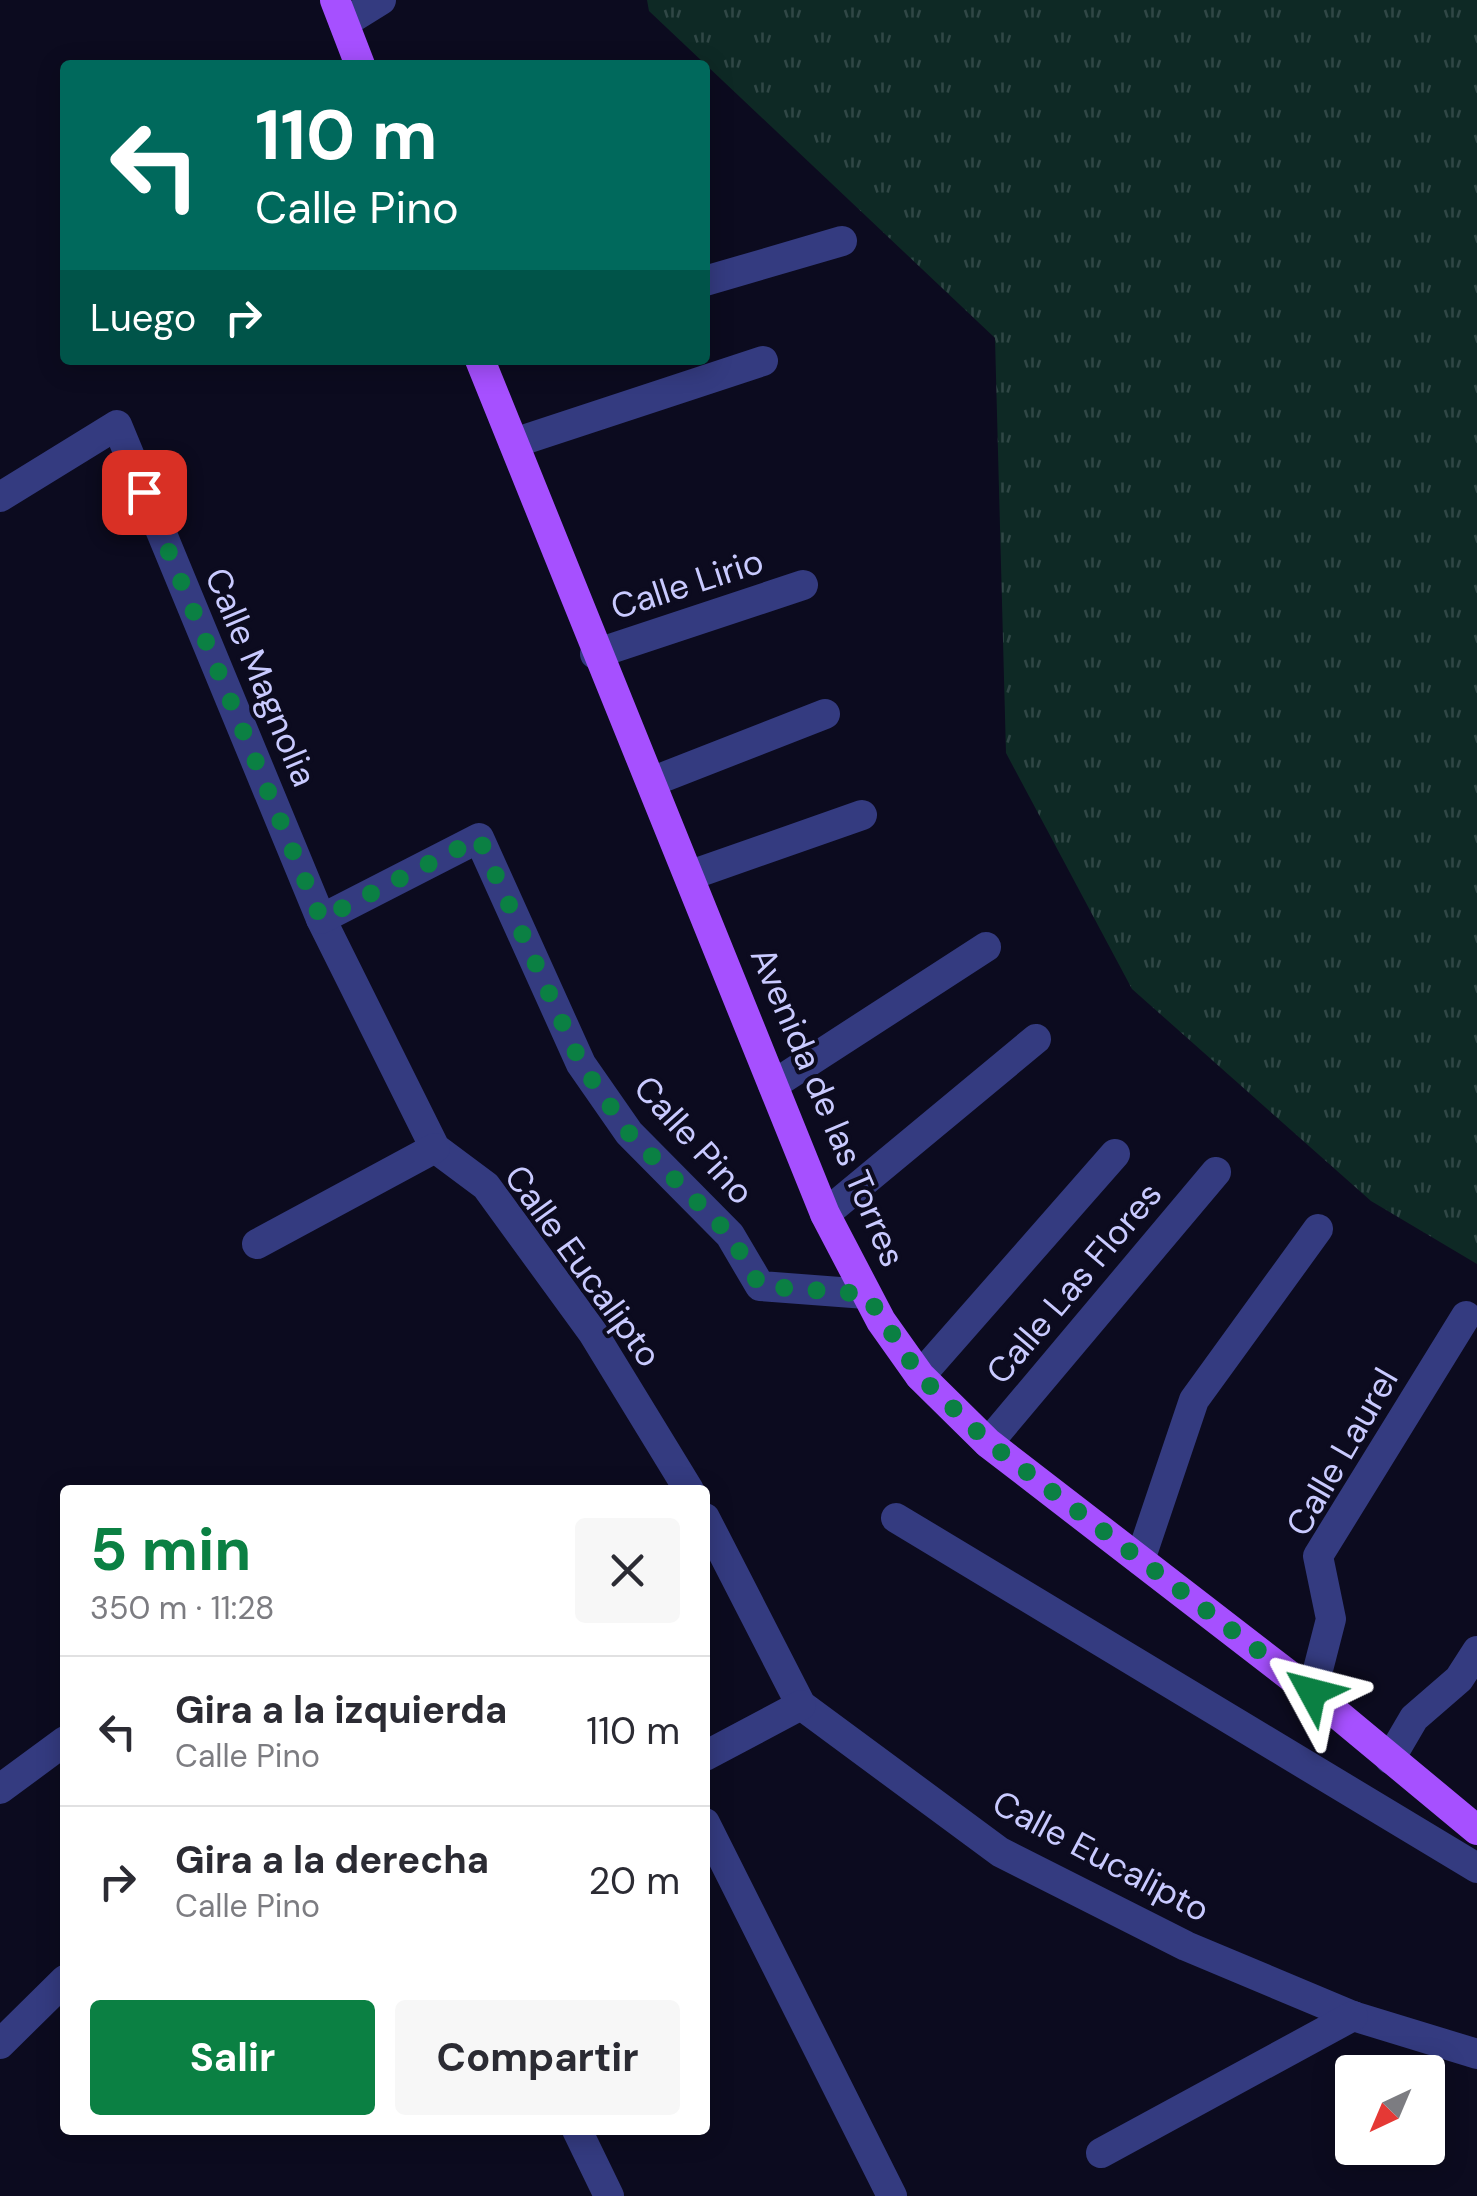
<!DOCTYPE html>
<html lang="es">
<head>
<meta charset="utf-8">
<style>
	body { margin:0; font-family:"DM Sans",sans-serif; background:#f7f7f7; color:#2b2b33; height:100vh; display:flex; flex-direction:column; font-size:38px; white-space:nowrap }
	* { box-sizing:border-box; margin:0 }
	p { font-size:32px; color:#7c7c81 }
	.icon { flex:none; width:55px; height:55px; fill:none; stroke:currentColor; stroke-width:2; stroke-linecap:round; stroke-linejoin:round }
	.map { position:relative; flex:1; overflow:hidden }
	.sheet { position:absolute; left:60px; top:1485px; width:650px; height:650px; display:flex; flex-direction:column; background:#fff; border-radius:10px; box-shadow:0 5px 25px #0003 }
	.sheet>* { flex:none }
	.banner { position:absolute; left:60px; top:60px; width:650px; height:305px; border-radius:10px; box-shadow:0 5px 25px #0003; background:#00695c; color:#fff; overflow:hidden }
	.needle { width:65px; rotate:224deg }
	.controls { position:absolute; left:1335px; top:2055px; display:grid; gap:20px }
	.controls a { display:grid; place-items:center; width:110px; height:110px; border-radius:10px; background:#fff; box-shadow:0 5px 25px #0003; font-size:50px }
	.pin { position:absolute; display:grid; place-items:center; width:85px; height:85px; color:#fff; margin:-42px; border-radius:20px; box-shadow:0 5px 15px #0006 }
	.me { position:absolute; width:110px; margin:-55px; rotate:308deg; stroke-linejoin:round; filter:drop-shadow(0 0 8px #0008) }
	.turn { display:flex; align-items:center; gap:35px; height:210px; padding:0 30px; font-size:45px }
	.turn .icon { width:130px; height:130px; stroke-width:2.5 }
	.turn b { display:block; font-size:70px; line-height:85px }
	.then { display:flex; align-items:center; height:95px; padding:0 30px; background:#0003; gap:20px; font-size:38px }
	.round { display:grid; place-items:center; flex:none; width:105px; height:105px; border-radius:10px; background:#f7f7f7 }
	.head { display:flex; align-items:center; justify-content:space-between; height:170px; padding:0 30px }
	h1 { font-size:60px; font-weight:700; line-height:75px; color:#0b8043 }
	.cta { display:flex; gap:20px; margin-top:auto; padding:20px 30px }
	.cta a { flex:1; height:115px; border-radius:10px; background:#0b8043; color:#fff; font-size:40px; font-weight:700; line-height:115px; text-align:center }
	.cta a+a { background:#f7f7f7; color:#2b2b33 }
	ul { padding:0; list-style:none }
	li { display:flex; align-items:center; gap:30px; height:150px; padding:0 30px; border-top:2px solid #e1e1e2 }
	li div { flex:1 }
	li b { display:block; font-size:38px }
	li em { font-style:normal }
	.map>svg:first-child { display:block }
	.grass { fill:url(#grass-tufts) }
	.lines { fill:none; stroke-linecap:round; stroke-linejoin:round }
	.minor { stroke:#343b80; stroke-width:30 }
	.major { stroke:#a650ff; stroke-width:30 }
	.route { stroke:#0b8043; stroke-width:18; stroke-dasharray:0 32.4 }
	.labels { text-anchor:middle; stroke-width:8; stroke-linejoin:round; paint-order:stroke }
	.street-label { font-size:35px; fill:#c9caff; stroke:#0c0b1f }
</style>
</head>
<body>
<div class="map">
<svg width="1477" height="2196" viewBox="0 0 1477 2196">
	<defs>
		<pattern id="grass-tufts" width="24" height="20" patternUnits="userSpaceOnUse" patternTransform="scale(2.5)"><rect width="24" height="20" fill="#0e2925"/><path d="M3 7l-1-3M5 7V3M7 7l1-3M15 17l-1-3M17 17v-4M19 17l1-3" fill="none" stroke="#304746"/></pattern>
	</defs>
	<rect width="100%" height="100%" fill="#0c0b1f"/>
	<!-- grass -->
	<polygon class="grass" points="647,0 1477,0 1477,1264 1371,1201 1132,989 1006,753 995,338 649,11"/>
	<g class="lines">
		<!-- minor -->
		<g class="minor">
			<polyline points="344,23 381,0"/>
			<polyline points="705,281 842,241"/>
			<polyline points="514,443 763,361"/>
			<polyline points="0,497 117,425 321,919 435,1148 486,1186 593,1333 689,1490"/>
			<polyline points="595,654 803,585"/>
			<polyline points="651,782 825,714"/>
			<polyline points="691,875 862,815"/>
			<polyline points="321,919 479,838 581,1064 629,1133 730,1235 760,1286 866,1294"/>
			<polyline points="773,1085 986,947"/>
			<polyline points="825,1214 1036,1039"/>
			<polyline points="257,1244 435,1148"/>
			<polyline points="920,1376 1115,1154"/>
			<polyline points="988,1443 1216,1172"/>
			<polyline points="705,1518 801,1705 1000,1852 1186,1946 1353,2016 1477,2054"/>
			<polyline points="896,1518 1477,1868"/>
			<polyline points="1140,1560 1194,1400 1318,1229"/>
			<polyline points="1312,1693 1331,1619 1318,1556 1466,1316"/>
			<polyline points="705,1756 801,1705"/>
			<polyline points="1390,1759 1414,1718 1459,1679 1477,1651"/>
			<polyline points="0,1789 65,1741"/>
			<polyline points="705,1823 892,2196"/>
			<polyline points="0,2044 65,1980"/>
			<polyline points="577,2130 609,2196"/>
			<polyline points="1101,2153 1353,2016"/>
		</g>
		<!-- major -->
		<g class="major">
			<polyline points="335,0 360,65"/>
			<polyline points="480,360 825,1214 881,1321 920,1376 988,1443 1312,1693 1477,1830"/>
		</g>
	</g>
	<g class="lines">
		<!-- route -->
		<polyline class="route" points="144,492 321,919 479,838 581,1064 629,1133 730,1235 760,1286 866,1294 920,1376 988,1442 1312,1692"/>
	</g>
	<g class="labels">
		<!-- street labels -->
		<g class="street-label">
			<text transform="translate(687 584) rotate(-18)" y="12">Calle Lirio</text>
			<text transform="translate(261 677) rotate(67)" y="12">Calle Magnolia</text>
			<text transform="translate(828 1107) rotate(67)" y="12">Avenida de las Torres</text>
			<text transform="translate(694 1140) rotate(48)" y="12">Calle Pino</text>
			<text transform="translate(583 1266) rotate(54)" y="12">Calle Eucalipto</text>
			<text transform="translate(1074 1283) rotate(-50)" y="12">Calle Las Flores</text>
			<text transform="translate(1342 1452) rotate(-60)" y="12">Calle Laurel</text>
			<text transform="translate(1101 1856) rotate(28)" y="12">Calle Eucalipto</text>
		</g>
	</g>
</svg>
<div class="controls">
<a><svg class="needle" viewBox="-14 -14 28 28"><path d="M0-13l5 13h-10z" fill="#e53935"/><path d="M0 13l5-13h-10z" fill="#7c7c81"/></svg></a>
</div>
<div class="pin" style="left:144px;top:492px;background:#d93025"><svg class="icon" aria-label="arrive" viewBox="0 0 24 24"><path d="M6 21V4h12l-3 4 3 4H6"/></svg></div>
<svg class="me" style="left:1312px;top:1692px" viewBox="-20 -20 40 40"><path d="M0-17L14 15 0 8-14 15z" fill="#0b8043" stroke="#fff" stroke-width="4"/></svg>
<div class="banner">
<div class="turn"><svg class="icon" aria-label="left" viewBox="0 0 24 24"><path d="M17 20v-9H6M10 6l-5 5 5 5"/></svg><div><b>110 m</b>Calle Pino</div></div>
<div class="then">Luego<svg class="icon" aria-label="right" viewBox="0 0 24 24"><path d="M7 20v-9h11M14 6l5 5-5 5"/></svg></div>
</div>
<section class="sheet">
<div class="head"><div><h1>5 min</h1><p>350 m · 11:28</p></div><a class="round"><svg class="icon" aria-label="close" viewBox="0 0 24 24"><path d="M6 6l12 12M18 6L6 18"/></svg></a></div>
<ul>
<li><svg class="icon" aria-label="left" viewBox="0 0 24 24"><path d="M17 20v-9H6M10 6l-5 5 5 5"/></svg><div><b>Gira a la izquierda</b><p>Calle Pino</p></div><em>110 m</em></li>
<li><svg class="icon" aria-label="right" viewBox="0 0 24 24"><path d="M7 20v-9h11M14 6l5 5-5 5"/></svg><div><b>Gira a la derecha</b><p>Calle Pino</p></div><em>20 m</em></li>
</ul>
<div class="cta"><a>Salir</a><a>Compartir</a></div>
</section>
</div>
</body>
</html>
